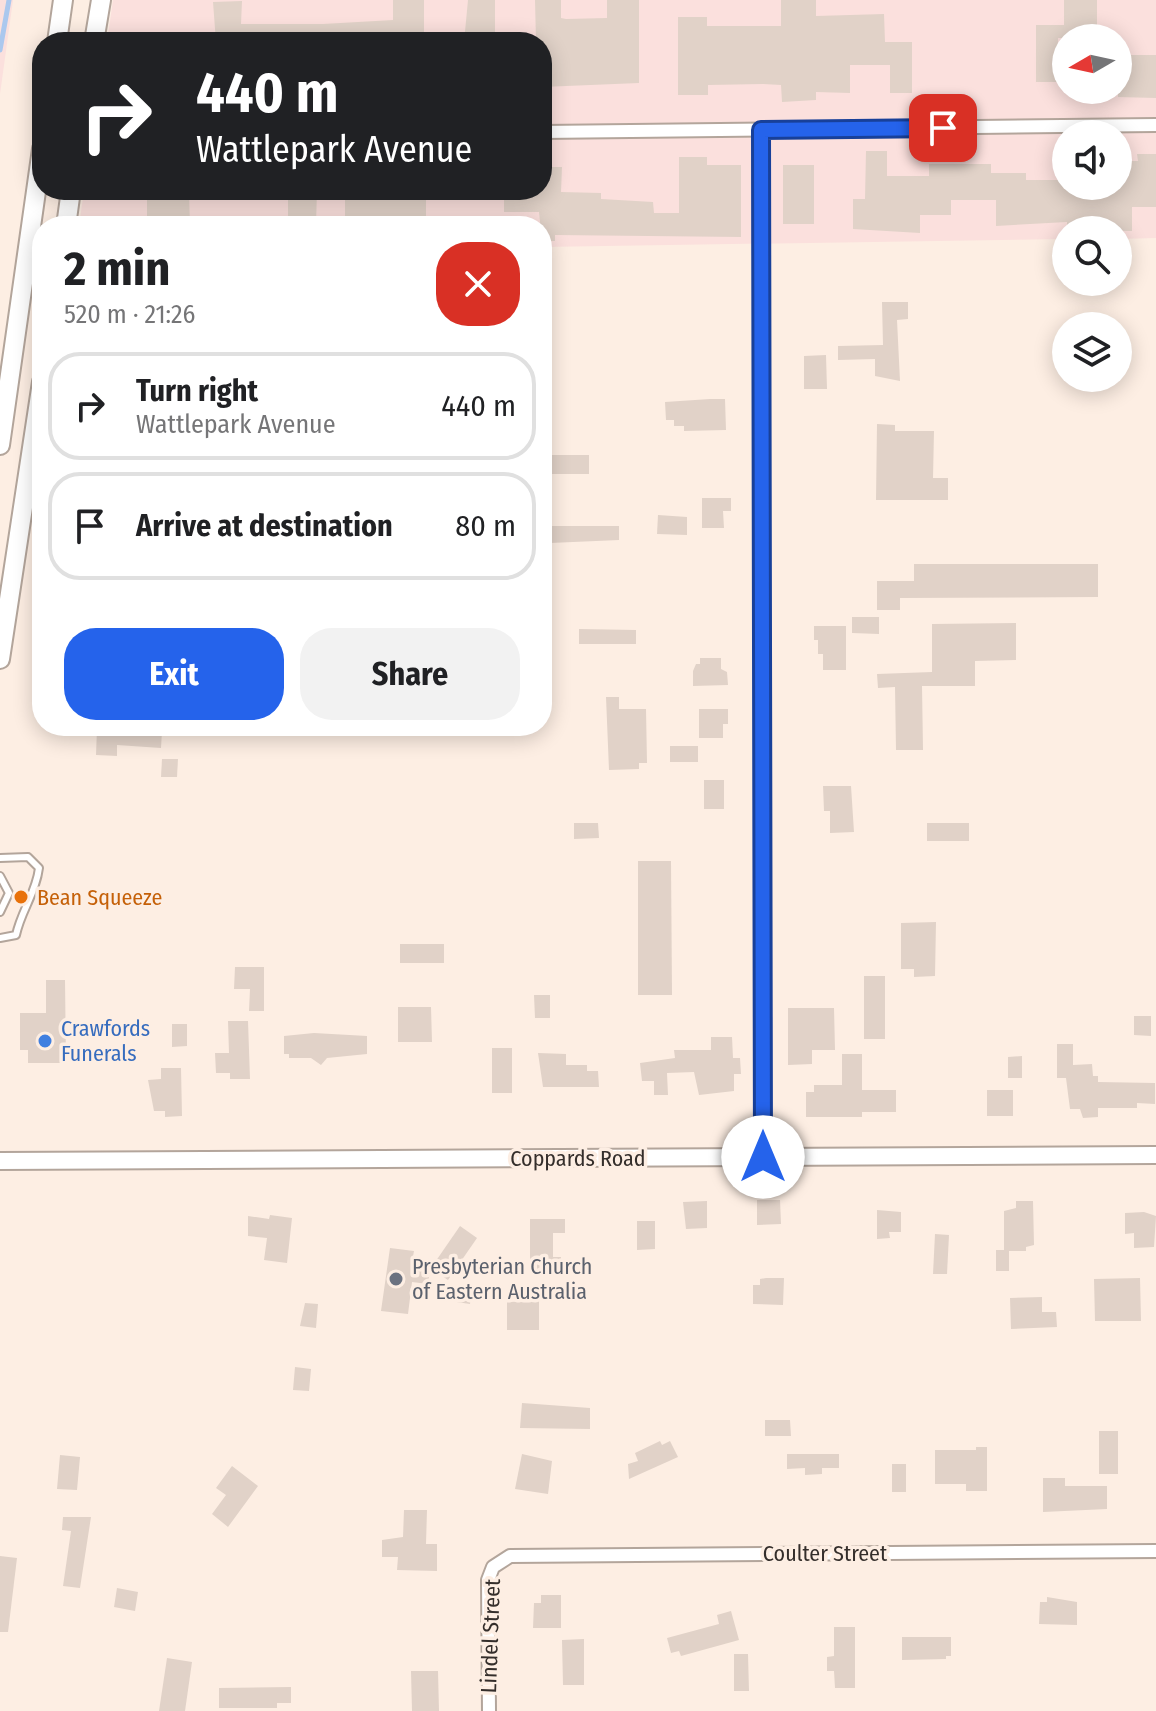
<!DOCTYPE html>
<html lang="en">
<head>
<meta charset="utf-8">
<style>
	body { margin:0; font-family:"Fira Sans Condensed",sans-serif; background:#f2f2f2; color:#202124; height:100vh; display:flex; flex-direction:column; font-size:30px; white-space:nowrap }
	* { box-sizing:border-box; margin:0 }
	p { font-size:26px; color:#757577 }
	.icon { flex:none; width:44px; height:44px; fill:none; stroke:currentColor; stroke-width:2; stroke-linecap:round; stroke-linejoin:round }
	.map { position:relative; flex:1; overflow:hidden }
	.side { position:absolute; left:32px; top:216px; width:520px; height:520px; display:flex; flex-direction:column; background:#fff; border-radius:32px; box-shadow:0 4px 20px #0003 }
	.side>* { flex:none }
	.hud { position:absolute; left:32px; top:32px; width:520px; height:168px; border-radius:32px; box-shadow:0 4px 20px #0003; background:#202124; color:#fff; overflow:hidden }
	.needle { width:52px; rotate:261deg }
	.buttons { position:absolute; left:1052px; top:24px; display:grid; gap:16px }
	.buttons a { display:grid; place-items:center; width:80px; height:80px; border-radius:50%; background:#fff; box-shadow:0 4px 20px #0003; font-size:40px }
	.pin { position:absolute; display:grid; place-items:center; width:68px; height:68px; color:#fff; margin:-34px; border-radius:16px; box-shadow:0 4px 12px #0006 }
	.me { position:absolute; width:88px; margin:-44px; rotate:0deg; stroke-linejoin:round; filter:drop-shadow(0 0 6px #0008) }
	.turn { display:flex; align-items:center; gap:28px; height:168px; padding:0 32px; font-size:36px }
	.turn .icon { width:104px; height:104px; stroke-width:2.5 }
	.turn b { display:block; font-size:56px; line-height:68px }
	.round { display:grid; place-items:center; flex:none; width:84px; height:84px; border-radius:32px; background:#f2f2f2 }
	.headline { display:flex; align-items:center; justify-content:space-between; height:136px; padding:0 32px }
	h1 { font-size:48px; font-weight:700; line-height:60px }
	.primary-button { display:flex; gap:16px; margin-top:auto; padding:16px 32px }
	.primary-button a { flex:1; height:92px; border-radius:32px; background:#2563eb; color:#fff; font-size:32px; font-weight:700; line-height:92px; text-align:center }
	.primary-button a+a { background:#f2f2f2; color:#202124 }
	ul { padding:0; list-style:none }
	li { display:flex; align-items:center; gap:24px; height:108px; margin:0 16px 12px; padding:0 16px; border:4px solid #e0e0e0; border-radius:32px }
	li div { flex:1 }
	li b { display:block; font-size:30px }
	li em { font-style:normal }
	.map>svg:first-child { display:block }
	.industrial { fill:#fbe0dd; fill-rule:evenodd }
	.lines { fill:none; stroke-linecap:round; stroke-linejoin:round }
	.stream { stroke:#abc8ee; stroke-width:5 }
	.building { fill:#e1d2c8 }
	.service-casing { stroke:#b3a59b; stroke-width:10 }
	.minor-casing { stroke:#b3a59b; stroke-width:16 }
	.tertiary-casing { stroke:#b3a59b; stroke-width:20 }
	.secondary-casing { stroke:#b3a59b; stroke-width:22 }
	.service { stroke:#fff; stroke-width:6 }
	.minor { stroke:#fff; stroke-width:12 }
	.tertiary { stroke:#fff; stroke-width:16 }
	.secondary { stroke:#fff; stroke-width:18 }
	.route-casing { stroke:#184099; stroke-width:20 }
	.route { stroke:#2563eb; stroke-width:14 }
	.food-dot { fill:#e8710a; stroke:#fdeee3; stroke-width:3 }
	.shop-dot { fill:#3f7fe0; stroke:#fdeee3; stroke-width:3 }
	.worship-dot { fill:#6b7280; stroke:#fdeee3; stroke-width:3 }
	.labels { text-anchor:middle; stroke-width:7; stroke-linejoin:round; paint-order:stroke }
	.food-label { font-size:22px; fill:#c56008; stroke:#fdeee3; text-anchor:start }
	.shop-label { font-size:22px; fill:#366cbe; stroke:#fdeee3; text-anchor:start }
	.street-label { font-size:22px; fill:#342e2b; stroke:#fdeee3 }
	.worship-label { font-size:22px; fill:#5b616d; stroke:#fdeee3; text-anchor:start }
</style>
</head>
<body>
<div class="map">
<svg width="1156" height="1711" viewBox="0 0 1156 1711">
	<rect width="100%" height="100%" fill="#fdeee3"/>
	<!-- industrial -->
	<g class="industrial">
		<polygon points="0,0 13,0 0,94"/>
		<path d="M113,0h1043v238l-38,1v-9h-52v9l-524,8v-21h-463l5,-36h458v-148h-435zM1066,38h52v52h-52zM1066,134h52v52h-52z"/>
	</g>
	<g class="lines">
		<!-- stream -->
		<polyline class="stream" points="0,50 9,0"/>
	</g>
	<!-- building -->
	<g class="building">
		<polygon points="393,0 424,0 424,42 216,42 213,2 242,1 241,24 323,24 393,20"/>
		<polygon points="468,0 495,0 495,42 464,42"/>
		<polygon points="535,0 561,0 561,18 566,19 607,18 607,0 639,0 639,83 542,87 542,42 536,42"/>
		<polygon points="781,0 816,0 816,16 884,14 885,42 912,42 912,93 890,93 890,65 850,65 850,93 816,92 816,100 782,102 781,85 763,84 708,85 708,95 678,95 678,17 707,17 707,26 781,26"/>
		<polygon points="1064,0 1097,0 1097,38 1058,38 1057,82 1036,82 1036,25 1064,25"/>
		<polygon points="1118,55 1156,55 1156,98 1118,97"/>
		<polygon points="866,151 887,151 887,176 929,176 929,164 991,164 991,173 1026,173 1026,180 1064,180 1064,186 1118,186 1118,161 1138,161 1137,154 1156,154 1156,207 1132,207 1132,231 1067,230 1067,222 996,226 996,200 951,200 951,215 920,215 920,233 853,229 853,199 865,199"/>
		<polygon points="679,157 707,157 707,165 741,165 741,237 555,235 555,241 542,241 539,212 504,212 504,190 542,190 542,167 562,167 561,192 601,193 601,199 653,202 654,213 679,213"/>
		<rect x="783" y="165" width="31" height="59"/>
		<polygon points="147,190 189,190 190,226 147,226"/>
		<polygon points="288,190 317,190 316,226 288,226"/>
		<rect x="345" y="190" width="81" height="36"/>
		<polygon points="882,302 908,302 908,319 897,320 900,381 875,376 875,359 838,360 838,346 883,345"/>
		<polygon points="826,355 827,389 804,389 804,356"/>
		<polygon points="710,399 725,399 726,430 684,431 684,426 674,426 674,420 666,420 665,402"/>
		<polygon points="877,424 895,425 895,431 934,431 933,478 948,478 948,500 876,500"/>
		<rect x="542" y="455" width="47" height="19"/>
		<polygon points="702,498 731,498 731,511 723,511 724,528 702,528"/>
		<polygon points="658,515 687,517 687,535 657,534"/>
		<polygon points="542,526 619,526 619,540 550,543 550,539 542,539"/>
		<polygon points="914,564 1098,564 1098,597 900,598 900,610 877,610 877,581 914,581"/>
		<polygon points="852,617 879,617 879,634 852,633"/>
		<polygon points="1016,623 1016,660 975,661 975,686 922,686 923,750 896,750 895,687 878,688 877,674 932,672 932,624"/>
		<polygon points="814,626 846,626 846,670 823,670 823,654 818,654 818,640 814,640"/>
		<polygon points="579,629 636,630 636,644 579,644"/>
		<polygon points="700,658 721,658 721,669 727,672 728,685 693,686 693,671 696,664 700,664"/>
		<polygon points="606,697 619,697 619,709 646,709 647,763 639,763 639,769 609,770"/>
		<polygon points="699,709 728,709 728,724 723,724 723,738 699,738"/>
		<polygon points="97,728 162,731 161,748 117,745 117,756 96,755"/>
		<rect x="670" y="746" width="28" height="16"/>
		<polygon points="162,759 178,759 177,777 161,777"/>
		<rect x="704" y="780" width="20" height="29"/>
		<polygon points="823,786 851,786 854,832 830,833 830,811 824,811"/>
		<polygon points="574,823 598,823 599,838 574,839"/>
		<rect x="927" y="823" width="42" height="18"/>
		<polygon points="638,861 671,861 672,995 638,995"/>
		<polygon points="936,922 935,976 914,977 914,969 901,969 901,923"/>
		<rect x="400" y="944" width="44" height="19"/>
		<polygon points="235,967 264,967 264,1011 249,1011 250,989 234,989"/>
		<rect x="864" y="976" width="21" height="63"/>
		<polygon points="46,980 65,980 66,1063 28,1063 28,1050 20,1050 20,1013 46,1013"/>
		<polygon points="534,995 550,995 550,1018 535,1018"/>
		<polygon points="398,1007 431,1007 432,1042 398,1042"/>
		<polygon points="788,1008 834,1008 835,1050 812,1050 812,1064 788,1065"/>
		<polygon points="1134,1016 1151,1016 1151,1036 1134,1035"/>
		<polygon points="228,1021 248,1021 250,1079 230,1079 230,1073 216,1073 215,1053 229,1053"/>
		<polygon points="172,1024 187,1024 187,1046 172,1047"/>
		<polygon points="314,1033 367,1036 367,1054 327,1058 321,1065 311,1058 289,1058 289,1054 284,1054 284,1036"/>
		<polygon points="711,1037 732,1037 733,1058 740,1058 741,1074 734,1074 734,1091 699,1095 694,1072 667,1073 668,1095 654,1095 654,1081 642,1081 640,1063 675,1058 674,1050 711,1050"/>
		<polygon points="1057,1044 1073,1044 1073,1065 1092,1064 1093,1076 1098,1076 1098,1082 1155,1083 1155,1104 1137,1103 1137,1108 1098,1108 1098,1117 1083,1118 1080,1109 1070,1109 1066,1078 1057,1078"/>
		<rect x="492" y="1048" width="20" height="45"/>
		<polygon points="538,1053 566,1054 566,1065 587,1065 587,1071 598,1071 599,1087 543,1087"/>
		<polygon points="842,1054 862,1054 862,1090 896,1090 896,1112 862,1112 862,1117 806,1117 806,1092 814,1092 814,1085 842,1085"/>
		<polygon points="1022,1056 1022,1078 1008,1078 1008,1057"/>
		<polygon points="161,1068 181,1068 182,1116 165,1117 165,1111 154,1111 148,1080 161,1079"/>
		<rect x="987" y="1090" width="26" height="26"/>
		<polygon points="757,1200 780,1200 781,1224 757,1225"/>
		<polygon points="707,1201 707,1228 686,1229 683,1202"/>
		<polygon points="1016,1201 1033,1201 1034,1245 1026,1247 1026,1251 1009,1251 1009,1271 996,1271 996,1250 1004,1250 1004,1211 1016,1208"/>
		<polygon points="877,1210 901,1212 901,1232 889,1232 890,1238 877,1239"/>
		<polygon points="1144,1212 1156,1216 1154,1247 1134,1248 1134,1233 1125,1234 1125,1213"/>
		<polygon points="270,1215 292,1218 287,1263 264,1260 267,1238 248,1236 248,1216 269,1219"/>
		<polygon points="530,1219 565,1219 565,1233 553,1233 553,1257 561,1257 560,1271 530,1271"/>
		<polygon points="637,1221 655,1221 655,1249 637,1250"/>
		<polygon points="460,1226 477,1238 448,1280 431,1268"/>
		<polygon points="935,1234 949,1235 947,1274 933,1274"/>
		<polygon points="390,1248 414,1251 412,1262 431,1264 428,1284 412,1282 408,1314 381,1311"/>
		<polygon points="766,1278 784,1278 783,1305 753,1304 753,1285 760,1285 760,1279"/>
		<polygon points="1140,1278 1141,1321 1095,1321 1094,1279"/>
		<polygon points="452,1287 472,1289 470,1304 450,1301"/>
		<polygon points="1042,1297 1042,1312 1056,1312 1057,1327 1011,1329 1010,1298"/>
		<polygon points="539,1301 539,1330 507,1330 507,1302"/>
		<polygon points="305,1303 318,1304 316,1328 300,1326"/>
		<polygon points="295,1367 311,1369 309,1391 293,1390"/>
		<polygon points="522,1403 590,1408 590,1429 520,1428"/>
		<polygon points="765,1420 790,1420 791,1436 765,1436"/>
		<rect x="1099" y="1431" width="19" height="43"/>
		<polygon points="660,1441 662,1445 670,1441 678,1457 629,1479 628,1464 638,1461 635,1453"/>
		<polygon points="976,1447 987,1447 987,1491 966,1491 966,1484 935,1484 935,1450 976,1450"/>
		<polygon points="522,1454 552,1461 548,1494 515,1489"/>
		<polygon points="787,1454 839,1454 839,1468 822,1468 822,1474 805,1475 805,1468 787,1469"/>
		<polygon points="60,1455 80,1457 77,1490 57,1489"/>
		<rect x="892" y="1464" width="14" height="28"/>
		<polygon points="232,1466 258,1486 228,1527 212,1514 226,1495 216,1488"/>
		<polygon points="1043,1478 1065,1478 1065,1486 1107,1486 1107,1509 1043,1512"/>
		<polygon points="404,1510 427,1510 426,1544 437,1544 437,1571 397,1570 398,1557 382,1557 382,1540 403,1537"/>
		<polygon points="63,1517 91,1517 80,1588 63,1586 71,1531 62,1530"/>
		<polygon points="0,1556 17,1558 8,1632 0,1632"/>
		<polygon points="117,1588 138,1592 135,1611 114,1607"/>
		<polygon points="541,1595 561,1595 561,1628 533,1628 534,1603 541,1603"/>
		<polygon points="1047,1597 1077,1602 1077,1625 1039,1624 1040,1602 1047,1602"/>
		<polygon points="731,1611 739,1640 681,1656 679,1651 671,1653 667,1638 719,1624 717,1615"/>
		<polygon points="834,1627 855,1627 855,1688 835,1688 834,1671 827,1671 827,1657 834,1656"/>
		<polygon points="902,1637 951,1637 951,1656 946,1656 946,1659 902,1660"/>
		<polygon points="584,1639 584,1685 563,1685 562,1640"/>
		<polygon points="734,1654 748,1654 749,1691 734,1691"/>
		<polygon points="167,1658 192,1662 185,1711 159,1711"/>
		<polygon points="411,1671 438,1671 439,1711 412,1711"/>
		<polygon points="291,1687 291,1703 277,1703 277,1708 219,1708 219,1688"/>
	</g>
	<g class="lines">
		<!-- service casing -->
		<g class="service-casing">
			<g id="service">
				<path d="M0,858l28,-1 11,11c-3,25 -18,43 -23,67l-16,3"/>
				<polyline points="0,876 9,893 0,912"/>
			</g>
		</g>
		<!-- minor casing -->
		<g class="minor-casing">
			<g id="minor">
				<polyline points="761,130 763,1157"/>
				<polyline points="542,132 1156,125"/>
				<polyline points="489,1711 488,1580 493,1567 510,1556 1156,1551"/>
			</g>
		</g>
		<!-- tertiary casing -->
		<g class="tertiary-casing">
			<polyline id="tertiary" points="0,1161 1156,1155"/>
		</g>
		<!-- secondary casing -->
		<g class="secondary-casing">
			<g id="secondary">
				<polyline points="57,42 63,0"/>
				<polyline points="94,42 101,0"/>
				<polyline points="66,226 71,190"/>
				<polyline points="0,445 42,149"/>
				<polyline points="0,659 42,382"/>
			</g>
		</g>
		<!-- service -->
		<use href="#service" class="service"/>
		<!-- minor -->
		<use href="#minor" class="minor"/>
		<!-- tertiary -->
		<use href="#tertiary" class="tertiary"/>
		<!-- secondary -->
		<use href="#secondary" class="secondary"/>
	</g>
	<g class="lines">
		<!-- route casing -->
		<g class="route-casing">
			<polyline id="route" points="763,1157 761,130 943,128"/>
		</g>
		<!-- route -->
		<use href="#route" class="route"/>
	</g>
	<!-- markers -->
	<circle class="food-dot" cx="21" cy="897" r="8"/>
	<circle class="shop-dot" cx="45" cy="1041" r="8"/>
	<circle class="worship-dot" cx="396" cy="1279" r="8"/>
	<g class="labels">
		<!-- food labels -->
		<g class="food-label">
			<text x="37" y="905">Bean Squeeze</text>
		</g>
		<!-- shop labels -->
		<g class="shop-label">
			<text x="61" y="1036">Crawfords<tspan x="61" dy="25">Funerals</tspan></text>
		</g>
		<!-- street labels -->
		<g class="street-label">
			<text x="578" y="1166">Coppards Road</text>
			<text x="825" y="1561">Coulter Street</text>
			<text transform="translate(490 1636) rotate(-88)" y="8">Lindel Street</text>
		</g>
		<!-- worship labels -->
		<g class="worship-label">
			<text x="412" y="1274">Presbyterian Church<tspan x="412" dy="25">of Eastern Australia</tspan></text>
		</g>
	</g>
</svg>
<div class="buttons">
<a><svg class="needle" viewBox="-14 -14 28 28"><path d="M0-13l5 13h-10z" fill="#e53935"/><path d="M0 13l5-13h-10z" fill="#757577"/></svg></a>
<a><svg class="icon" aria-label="sound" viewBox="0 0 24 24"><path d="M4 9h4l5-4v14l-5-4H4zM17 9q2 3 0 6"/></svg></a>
<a><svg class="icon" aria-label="search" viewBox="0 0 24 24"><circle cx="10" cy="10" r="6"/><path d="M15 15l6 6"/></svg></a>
<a><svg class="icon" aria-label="layers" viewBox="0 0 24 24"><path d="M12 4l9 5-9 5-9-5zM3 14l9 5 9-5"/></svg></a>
</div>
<div class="pin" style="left:943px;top:128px;background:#d93025"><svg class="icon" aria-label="arrive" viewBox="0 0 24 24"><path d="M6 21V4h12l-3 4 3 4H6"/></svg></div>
<svg class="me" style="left:763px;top:1157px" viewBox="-20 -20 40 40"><circle r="19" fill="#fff"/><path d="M0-13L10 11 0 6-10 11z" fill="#2563eb"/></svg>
<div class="hud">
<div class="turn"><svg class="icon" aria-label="right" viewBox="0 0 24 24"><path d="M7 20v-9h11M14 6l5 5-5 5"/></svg><div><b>440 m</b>Wattlepark Avenue</div></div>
</div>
<section class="side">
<div class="headline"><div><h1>2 min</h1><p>520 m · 21:26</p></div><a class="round" style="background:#d93025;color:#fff"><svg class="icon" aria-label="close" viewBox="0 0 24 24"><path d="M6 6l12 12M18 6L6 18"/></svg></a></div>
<ul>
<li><svg class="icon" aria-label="right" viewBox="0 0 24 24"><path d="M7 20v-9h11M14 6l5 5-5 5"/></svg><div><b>Turn right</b><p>Wattlepark Avenue</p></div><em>440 m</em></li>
<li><svg class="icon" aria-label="arrive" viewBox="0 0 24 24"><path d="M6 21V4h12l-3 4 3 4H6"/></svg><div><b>Arrive at destination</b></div><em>80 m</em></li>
</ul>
<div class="primary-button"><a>Exit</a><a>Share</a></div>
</section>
</div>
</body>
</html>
